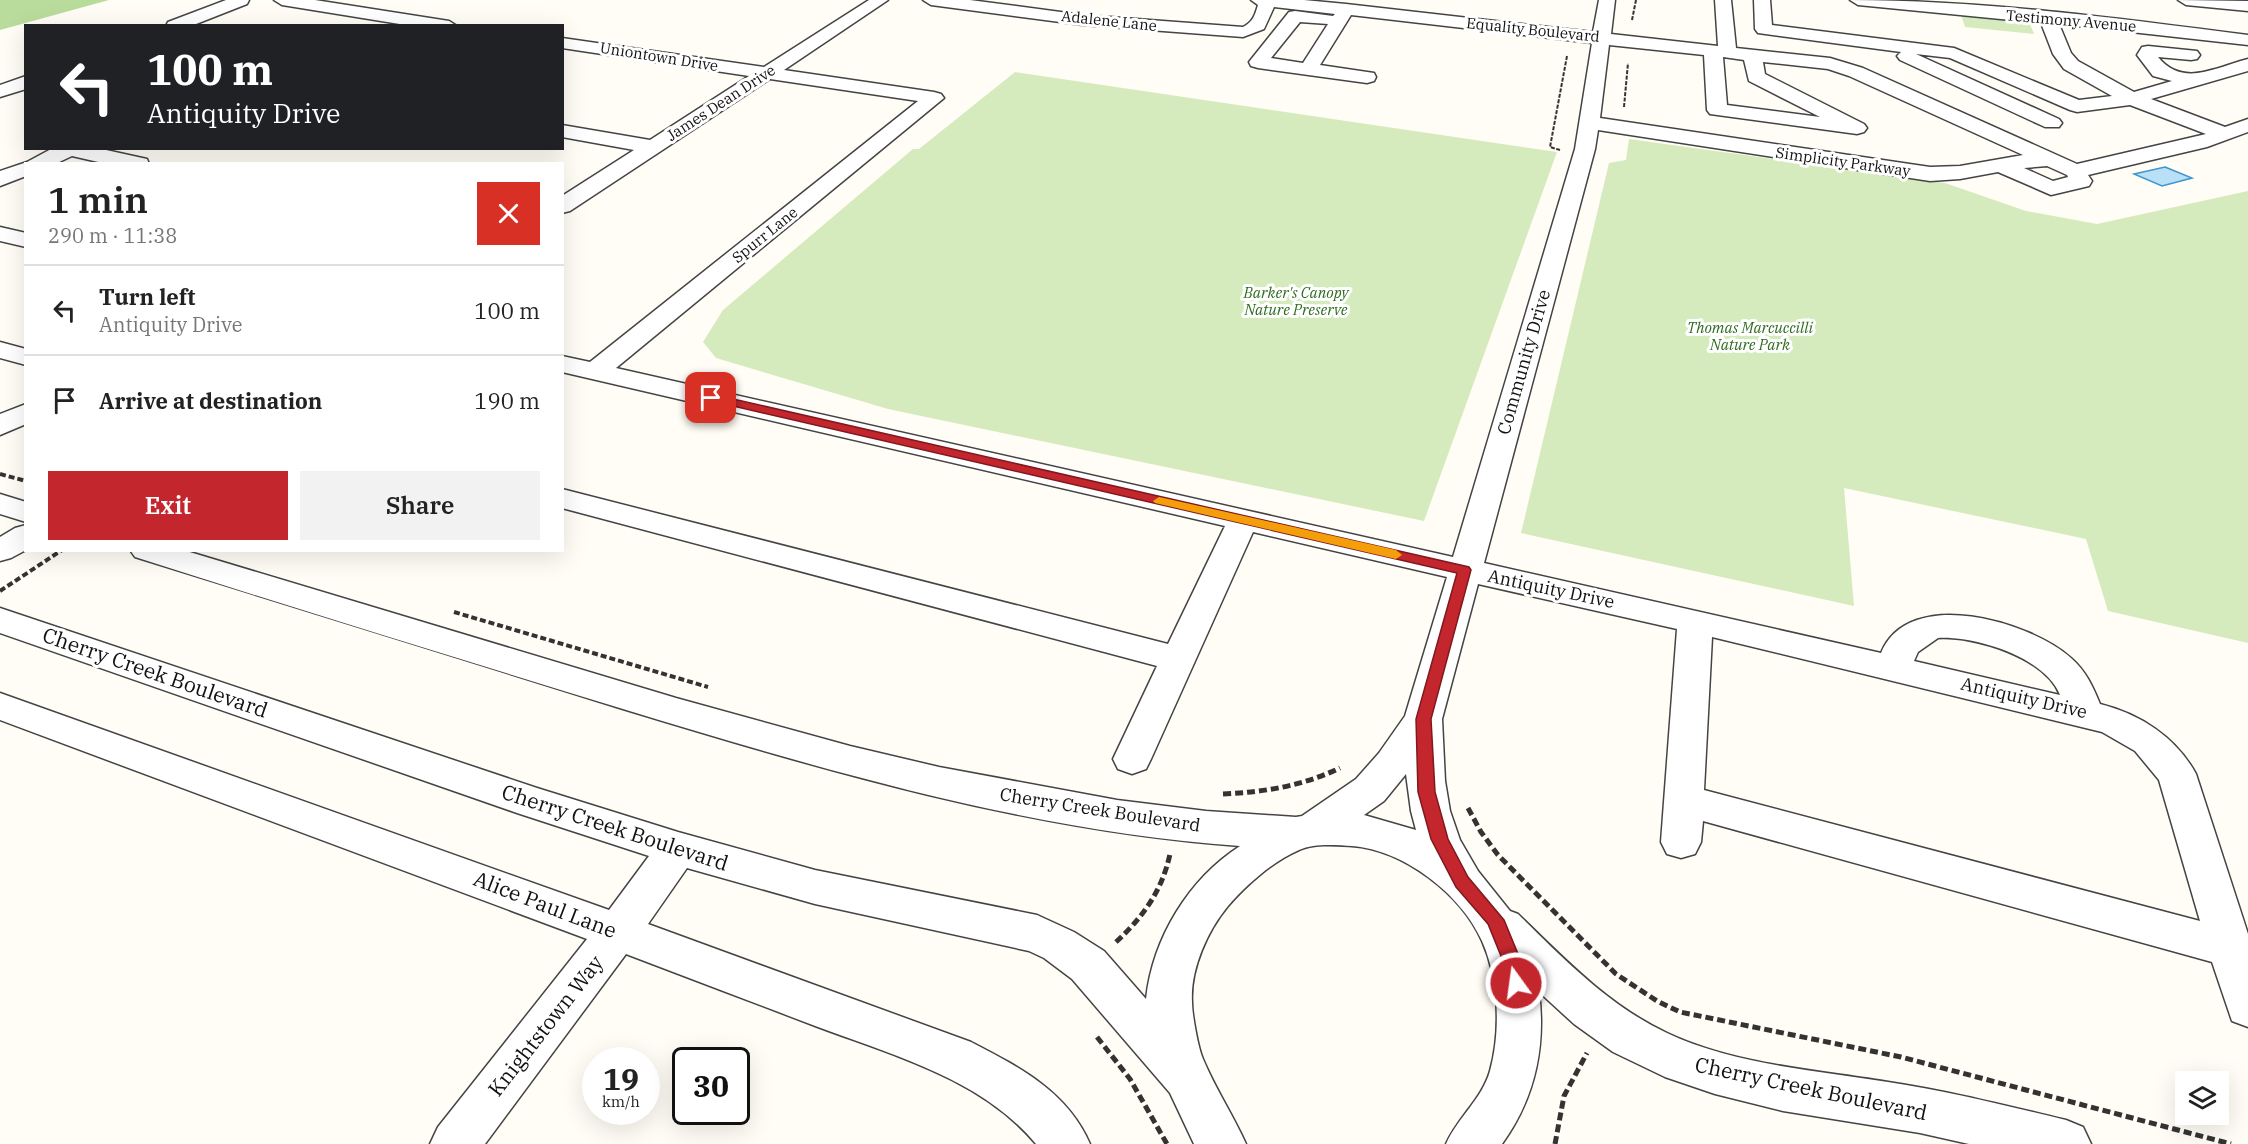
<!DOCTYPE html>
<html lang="en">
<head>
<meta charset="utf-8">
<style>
	body { margin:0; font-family:"IBM Plex Serif",serif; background:#f2f2f2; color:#222; height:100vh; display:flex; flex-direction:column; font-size:22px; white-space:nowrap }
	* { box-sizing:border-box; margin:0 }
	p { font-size:20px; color:#767676 }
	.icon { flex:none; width:33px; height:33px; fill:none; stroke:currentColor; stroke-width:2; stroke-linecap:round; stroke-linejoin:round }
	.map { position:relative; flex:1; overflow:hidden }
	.drawer { position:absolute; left:24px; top:162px; width:540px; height:390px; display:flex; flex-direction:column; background:#fff; border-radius:0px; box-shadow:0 6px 24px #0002 }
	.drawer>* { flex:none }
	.guide { position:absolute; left:24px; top:24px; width:540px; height:126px; border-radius:0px; box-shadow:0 6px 24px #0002; background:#202124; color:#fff; overflow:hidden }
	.buttons { position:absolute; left:2175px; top:1071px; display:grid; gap:12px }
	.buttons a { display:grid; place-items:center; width:54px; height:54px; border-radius:0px; background:#fff; box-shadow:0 6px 24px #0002; font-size:30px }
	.speed { position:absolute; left:582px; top:1047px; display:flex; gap:12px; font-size:30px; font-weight:700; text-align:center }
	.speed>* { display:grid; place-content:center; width:78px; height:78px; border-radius:50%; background:#fff; box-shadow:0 6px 24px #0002; line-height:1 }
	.speed small { font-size:15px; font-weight:400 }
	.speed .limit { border:3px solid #111; border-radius:9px; background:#fff; color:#111 }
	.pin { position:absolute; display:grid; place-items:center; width:51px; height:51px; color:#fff; margin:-26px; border-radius:12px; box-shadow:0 3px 9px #0006 }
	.me { position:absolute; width:66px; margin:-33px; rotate:346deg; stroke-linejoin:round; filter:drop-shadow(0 0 4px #0008) }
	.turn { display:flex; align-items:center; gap:21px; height:126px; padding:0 24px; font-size:27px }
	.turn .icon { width:78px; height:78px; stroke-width:2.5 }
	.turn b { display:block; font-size:42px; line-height:51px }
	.round { display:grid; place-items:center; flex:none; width:63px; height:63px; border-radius:0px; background:#f2f2f2 }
	.summary { display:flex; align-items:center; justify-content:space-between; height:102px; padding:0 24px }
	h1 { font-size:36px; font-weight:600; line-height:45px }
	.primary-button { display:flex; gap:12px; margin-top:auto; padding:12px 24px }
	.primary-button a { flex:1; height:69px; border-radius:0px; background:#c4262e; color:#fff; font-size:24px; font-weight:600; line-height:69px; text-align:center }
	.primary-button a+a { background:#f2f2f2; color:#222 }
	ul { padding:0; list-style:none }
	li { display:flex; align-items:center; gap:18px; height:90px; padding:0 24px; border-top:2px solid #e0e0e0 }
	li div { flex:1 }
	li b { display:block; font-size:22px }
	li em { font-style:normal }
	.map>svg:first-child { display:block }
	.green { fill:#d5ebbd }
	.forest { fill:#b9dc9c }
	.water { fill:#b9e0f7; stroke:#3f96cf; stroke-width:1.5 }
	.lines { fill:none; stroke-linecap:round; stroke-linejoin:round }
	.minor-casing { stroke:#444; stroke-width:3 }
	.path-far2 { stroke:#333; stroke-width:2; stroke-dasharray:4 1.5; stroke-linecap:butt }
	.path-far1 { stroke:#333; stroke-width:4; stroke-dasharray:6 3; stroke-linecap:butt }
	.path { stroke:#333; stroke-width:5; stroke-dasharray:8 4; stroke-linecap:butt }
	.minor { fill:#fff; fill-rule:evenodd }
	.route { fill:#c4262e; stroke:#7f191e; stroke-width:1.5 }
	.slow { fill:#f59e0b }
	.labels { text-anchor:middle; stroke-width:6; stroke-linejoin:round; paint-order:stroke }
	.far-street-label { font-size:15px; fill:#111; stroke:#fff }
	.far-park-label { font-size:15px; font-style:italic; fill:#2f6b1f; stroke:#fff }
	.street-label { font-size:18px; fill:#111; stroke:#fff }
	.near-street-label { font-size:21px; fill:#111; stroke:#fff }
</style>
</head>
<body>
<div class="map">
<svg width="2248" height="1144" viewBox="0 0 2248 1144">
	<rect width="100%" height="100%" fill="#fffdf5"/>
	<!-- green -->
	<g class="green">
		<polygon points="1961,15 2029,22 2034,34 1965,27"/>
		<polygon points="1015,72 1557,152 1424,521 888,409 716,358 703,342 723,310 913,149 919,149"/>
		<polygon points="1629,139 1945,183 2026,211 2097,224 2248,191 2248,643 2108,611 2086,539 1844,488 1854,606 1521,533 1609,163 1626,160"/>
	</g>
	<!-- forest -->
	<polygon class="forest" points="0,0 109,0 0,30"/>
	<!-- water -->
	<polygon class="water" points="2165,167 2192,178 2162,186 2134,174"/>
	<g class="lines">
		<!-- minor casing -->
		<g class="minor-casing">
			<g id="minor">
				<polygon points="226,0 249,0 247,4 191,26 166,26 168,22"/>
				<polygon points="274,0 315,0 449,21 457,26 412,26 282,5"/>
				<path d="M869,0h19l-104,70 150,22 7,2 3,4 -328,270 837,189 122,-408 17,-106 -241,-28 -31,50 54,8 2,4 -2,4 -7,2 -109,-15 -7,-2 -2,-4 40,-50 6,-1 38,5 2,-2 -61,-7 -10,22 -21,8 -160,-12 -152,-20 -8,-5h47l113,15 160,12c10,-5 12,-12 15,-22l-7,-5h53l42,4 247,28 6,-32h16l-4,34 107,12 -3,-46h16l5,48 94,10 33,10 214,96 129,-30 -76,-29 -53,7 -7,-2 -120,-52 -34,-4 143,65 3,4 -3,4h-14l-145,-67 -3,-4 4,-4 -143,-19 -3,-4 -1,-29h16l2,25 182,23 125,52 33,-4 -48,-27 -11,-15 -12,-31 -183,-18 -8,-5c130,0 268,18 398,35v10l-189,-21 12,29 7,8 56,31 38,-11 -19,-5 -16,-21 5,-8 6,-1 49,5 3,4 -3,4 -6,1 -33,-3c25,31 58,10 90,2v12l-97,28 74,28 23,-8v13l-41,15 -119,28 4,6 -3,5 -38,9 -53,-23 -38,7 -30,2 -332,-51 -3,19 -111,414 397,90c28,-68 150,-31 190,5 15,13 22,29 29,46 40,10 76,33 96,70l52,160v93l-16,-6 -20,-59 -509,-141 -2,21 -6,12 -14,4 -14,-4 -6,-12 16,-213 -199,-45 -36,135 3,62 5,30 10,29 18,31 32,40 8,3c45,44 91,92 149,119 68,32 148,37 221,49 60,9 119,24 178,38l17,7 8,17h-122l-49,-11 -137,-22 -68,-17 -50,-17 -52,-25 -39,-28 -35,-32c7,56 -4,106 -37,152h-56c12,-27 36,-45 44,-73 11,-40 9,-92 -8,-130 -21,-47 -78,-91 -130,-95 -16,-1 -38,-3 -53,4 -26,11 -53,35 -71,56 -20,24 -38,63 -36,96 0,12 6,46 11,57 12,29 30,56 43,85h-52l-24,-51 -98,-114 -28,-21 -15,-7 -214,-47 -128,-36 -39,56 323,118c48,25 96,49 119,102h-54c-54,-65 -141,-88 -218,-117 -64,-24 -128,-49 -192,-73l-141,190h-55l8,-17 149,-188 -587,-219v-27l609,217 40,-54 -132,-43 -517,-180v-25l537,180 141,44 137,38 222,45 37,17 30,19 42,48c7,-62 43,-120 94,-153 -211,-15 -416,-76 -617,-137 -163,-50 -326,-100 -488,-152l-5,-7h53l493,148 174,48 89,21 178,33 89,11 90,6 6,-1 54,-37 23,-26 26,-37 42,-139 -194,-45 -102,227 -5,10 -14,5 -14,-5 -5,-10 44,-93 -595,-158v-19l606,155 57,-118 -663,-154v-16l28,6 328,-261 -148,-22 -200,132 -8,2v-17l72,-46 -72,-13v-12l88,15 99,-64 -187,-28v-10l202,29zM1300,22l28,2 -25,39 -32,-5zM1609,45l95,10 3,55 3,4 147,20 7,-2 3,-4 -3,-4 -99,-50 -2,-12 65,7 21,7 174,79 -63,11 -30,1 -330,-49zM1723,57l21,3 5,21 71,36 -93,-12zM2047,166l20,9 1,2 -15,4 -29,-13zM1712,637l390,95 33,19 24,29 41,141 -496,-131zM1938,638c37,-2 107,19 122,57l-146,-34 4,-9zM1406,774l5,37 5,19 -52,-15 20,-14z"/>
				<polygon points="2178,0 2248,1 2248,11 2186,5"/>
				<polygon points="26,76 26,89 0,97 0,85"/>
				<polygon points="53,148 97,148 147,159 149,164 107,164 72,156 55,164 26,164 26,176 0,186 0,171 27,162"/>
				<polygon points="0,227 26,233 26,247 0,241"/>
				<polygon points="0,342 26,349 26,365 0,358"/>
				<polygon points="26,404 26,424 0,435 0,414"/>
				<polygon points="0,494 26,502 26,522 0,514"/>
				<polygon points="26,525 26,550 11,558 0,561 0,537 15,528"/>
			</g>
		</g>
		<!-- path-far2 -->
		<g class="path-far2">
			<polyline points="1632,20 1636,0"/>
			<polyline points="1624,107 1628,63"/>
			<polyline points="1560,150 1550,147 1567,56"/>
		</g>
		<!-- path-far1 -->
		<g class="path-far1">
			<polyline points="0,474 26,481"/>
			<polyline points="0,591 62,550"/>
			<polyline points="454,612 708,687"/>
		</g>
		<!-- path -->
		<g class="path">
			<path d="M1223,794c42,-2 79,-8 117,-26"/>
			<polyline points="1468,808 1481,832 1498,855 1616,974 1657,1001 1680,1012 1901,1057 2231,1144"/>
			<path d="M1116,942c27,-25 46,-51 54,-88"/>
			<polyline points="1097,1037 1130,1079 1167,1144"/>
			<polyline points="1555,1144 1564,1096 1587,1053"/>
		</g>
		<!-- minor -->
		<use href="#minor" class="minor"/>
	</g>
	<!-- route -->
	<polygon class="route" points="711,394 1469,567 1471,570 1431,719 1435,792 1448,839 1468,877 1504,920 1523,966 1525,983 1523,989 1516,991 1510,989 1505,966 1488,924 1456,887 1431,839 1418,792 1416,719 1457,573 707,400 707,395"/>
	<!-- slow -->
	<polygon class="slow" points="1159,497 1396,550 1402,555 1396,559 1155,503 1153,501"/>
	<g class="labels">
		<!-- far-street labels -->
		<g class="far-street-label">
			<text transform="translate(1109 21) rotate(6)" y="5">Adalene Lane</text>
			<text transform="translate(2071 21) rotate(5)" y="5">Testimony Avenue</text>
			<text transform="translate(1533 30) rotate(6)" y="5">Equality Boulevard</text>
			<text transform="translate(659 57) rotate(9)" y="5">Uniontown Drive</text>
			<text transform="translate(721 103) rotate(-33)" y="5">James Dean Drive</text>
			<text transform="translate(1843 162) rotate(8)" y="5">Simplicity Parkway</text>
			<text transform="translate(765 235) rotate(-39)" y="5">Spurr Lane</text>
		</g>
		<!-- far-park labels -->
		<g class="far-park-label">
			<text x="1296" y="298">Barker's Canopy<tspan x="1296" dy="17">Nature Preserve</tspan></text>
			<text x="1750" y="333">Thomas Marcuccilli<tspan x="1750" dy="17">Nature Park</tspan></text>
		</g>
		<!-- street labels -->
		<g class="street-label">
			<text transform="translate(1524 362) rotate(-74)" y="6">Community Drive</text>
			<text transform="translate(1551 589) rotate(12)" y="6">Antiquity Drive</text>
			<text transform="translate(2024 698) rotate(13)" y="6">Antiquity Drive</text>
			<text transform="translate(1100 810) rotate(9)" y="6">Cherry Creek Boulevard</text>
		</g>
		<!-- near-street labels -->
		<g class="near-street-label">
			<text transform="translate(155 673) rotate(19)" y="7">Cherry Creek Boulevard</text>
			<text transform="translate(615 828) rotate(18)" y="7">Cherry Creek Boulevard</text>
			<text transform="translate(545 905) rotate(21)" y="7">Alice Paul Lane</text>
			<text transform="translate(546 1026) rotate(-52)" y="7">Knightstown Way</text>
			<text transform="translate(1811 1089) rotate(12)" y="7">Cherry Creek Boulevard</text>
		</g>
	</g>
</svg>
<div class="buttons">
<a><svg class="icon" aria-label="layers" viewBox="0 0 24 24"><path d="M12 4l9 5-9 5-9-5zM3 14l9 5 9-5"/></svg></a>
</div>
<div class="speed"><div>19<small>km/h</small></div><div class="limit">30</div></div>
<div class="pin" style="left:711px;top:398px;background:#d93025"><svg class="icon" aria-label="arrive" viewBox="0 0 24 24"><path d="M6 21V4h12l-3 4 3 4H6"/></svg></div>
<svg class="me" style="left:1516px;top:983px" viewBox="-20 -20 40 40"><circle r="17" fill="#c4262e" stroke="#fff" stroke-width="3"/><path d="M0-11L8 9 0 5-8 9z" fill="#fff"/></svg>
<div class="guide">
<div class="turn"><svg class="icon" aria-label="left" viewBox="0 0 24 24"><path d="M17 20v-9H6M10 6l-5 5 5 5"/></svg><div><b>100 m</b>Antiquity Drive</div></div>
</div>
<section class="drawer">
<div class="summary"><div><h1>1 min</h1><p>290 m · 11:38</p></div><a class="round" style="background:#d93025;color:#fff"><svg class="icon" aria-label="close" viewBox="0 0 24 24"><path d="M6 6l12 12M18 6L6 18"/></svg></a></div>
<ul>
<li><svg class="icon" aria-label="left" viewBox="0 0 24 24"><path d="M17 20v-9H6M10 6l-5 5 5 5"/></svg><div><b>Turn left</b><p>Antiquity Drive</p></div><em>100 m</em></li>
<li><svg class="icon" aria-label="arrive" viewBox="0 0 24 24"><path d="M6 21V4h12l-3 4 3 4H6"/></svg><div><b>Arrive at destination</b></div><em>190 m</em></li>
</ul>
<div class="primary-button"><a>Exit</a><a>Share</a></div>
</section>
</div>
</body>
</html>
